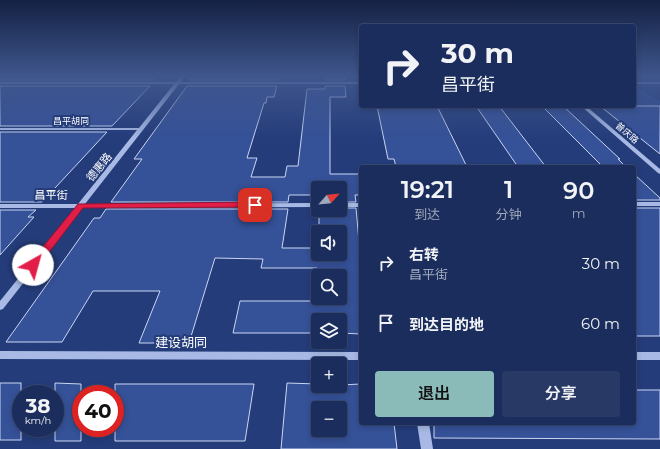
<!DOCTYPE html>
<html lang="zh">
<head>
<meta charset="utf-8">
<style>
	body { margin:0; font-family:Montserrat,"Noto Sans SC",sans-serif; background:#283965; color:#f1f3f6; height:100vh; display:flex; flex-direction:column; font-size:15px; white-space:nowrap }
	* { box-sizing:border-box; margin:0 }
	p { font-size:13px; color:#a0a8bb }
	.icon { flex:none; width:22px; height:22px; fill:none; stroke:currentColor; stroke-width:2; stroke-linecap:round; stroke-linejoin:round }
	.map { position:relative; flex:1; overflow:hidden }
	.panel { position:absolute; left:359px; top:165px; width:277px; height:260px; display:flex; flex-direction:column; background:#1b2d5c; border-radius:4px; box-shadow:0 2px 6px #0003,0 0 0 1px #394972 }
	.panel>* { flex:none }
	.top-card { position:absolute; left:359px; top:24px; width:277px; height:84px; border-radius:4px; box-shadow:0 2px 6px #0003,0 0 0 1px #394972; background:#1b2d5c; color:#f1f3f6; overflow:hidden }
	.needle { width:26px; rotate:63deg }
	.tools { position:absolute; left:311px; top:181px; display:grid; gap:8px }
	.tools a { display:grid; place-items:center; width:36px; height:36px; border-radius:4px; background:#1b2d5c; box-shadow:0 2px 6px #0003,0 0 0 1px #394972; font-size:20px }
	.speed { position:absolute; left:12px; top:385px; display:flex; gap:8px; font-size:20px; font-weight:700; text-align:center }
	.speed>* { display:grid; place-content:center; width:52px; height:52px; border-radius:50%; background:#1b2d5c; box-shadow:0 2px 6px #0003,0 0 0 1px #394972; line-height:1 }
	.speed small { font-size:10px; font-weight:400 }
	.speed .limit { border:6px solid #d22; background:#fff; color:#111 }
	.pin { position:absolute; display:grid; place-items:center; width:34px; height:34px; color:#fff; margin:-17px; border-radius:8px; box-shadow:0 2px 6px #0006 }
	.me { position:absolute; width:44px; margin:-22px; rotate:38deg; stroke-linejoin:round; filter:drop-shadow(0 0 3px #0008) }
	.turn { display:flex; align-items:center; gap:14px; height:84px; padding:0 16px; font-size:18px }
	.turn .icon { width:52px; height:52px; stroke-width:2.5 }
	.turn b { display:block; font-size:28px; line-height:34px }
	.eta { display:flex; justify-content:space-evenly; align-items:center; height:68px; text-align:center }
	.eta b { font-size:24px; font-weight:600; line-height:28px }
	.action { display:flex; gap:8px; margin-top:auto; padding:8px 16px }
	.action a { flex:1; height:46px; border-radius:4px; background:#8bbbb9; color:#111; font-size:16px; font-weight:600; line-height:46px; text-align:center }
	.action a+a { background:#283965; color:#f1f3f6 }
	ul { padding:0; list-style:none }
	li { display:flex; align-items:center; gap:12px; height:60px; padding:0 16px }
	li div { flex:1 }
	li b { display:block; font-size:15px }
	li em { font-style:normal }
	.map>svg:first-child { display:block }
	.green { fill:#2f4c91 }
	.building { fill:#355197; stroke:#cad6f3; fill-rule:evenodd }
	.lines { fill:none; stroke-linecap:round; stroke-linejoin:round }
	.minor { fill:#a7b9e4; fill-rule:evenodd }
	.route { fill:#e11d48; stroke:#92132f }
	.labels { text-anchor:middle; stroke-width:4; stroke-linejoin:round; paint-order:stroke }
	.far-street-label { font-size:9px; fill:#fff; stroke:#243c7a }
	.street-label { font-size:11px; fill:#fff; stroke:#243c7a }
	.near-street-label { font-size:13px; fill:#fff; stroke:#243c7a }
</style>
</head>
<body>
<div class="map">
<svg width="660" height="449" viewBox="0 0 660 449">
	<rect width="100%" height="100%" fill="#243c7a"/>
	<!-- green -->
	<polygon class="green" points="634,89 640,89 660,101 660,125 634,106"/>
	<!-- building -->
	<g class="building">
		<polygon points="8,76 158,76 154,80 0,80"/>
		<polygon points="193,76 280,76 278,80 190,80"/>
		<polygon points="325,76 344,76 345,80 325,80"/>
		<polygon points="0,86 150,86 112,126 0,126"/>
		<polygon points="187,86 277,86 274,97 267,97 266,103 264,103 247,158 257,158 251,177 285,177 287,166 298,166 307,89 325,89 325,86 345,86 346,97 330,97 330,174 361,174 361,195 355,195 356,202 340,202 340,188 318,188 318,195 289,195 288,202 111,202 142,159 134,159"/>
		<polygon points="377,106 437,106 467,167 396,167 394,159 388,159"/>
		<polygon points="476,106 499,106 546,167 518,167"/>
		<polygon points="542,106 563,106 620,159 618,159 626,167 603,167"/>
		<polygon points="600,106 660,106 660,154"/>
		<polygon points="0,132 107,132 42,202 0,202"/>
		<polygon points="634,174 660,198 660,200 634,200"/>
		<polygon points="340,208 356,208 361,264 361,334 340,333 340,320 318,320 318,333 233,333 240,301 333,301 333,298 340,298 340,276 333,276 333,271 317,271 317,268 261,268 263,259 215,258 189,343 139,343 160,291 93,291 62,342 6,342 94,218 100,218 106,209 288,209 282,248 318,248 318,246 318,254 340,254 340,232 319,232 319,210 340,210"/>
		<rect x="634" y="208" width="26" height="128"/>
		<polygon points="0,210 36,210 28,217 34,217 0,255"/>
		<rect x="0" y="383" width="21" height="57"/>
		<polygon points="55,383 81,384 81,441 55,441"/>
		<path d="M287,383l31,1v2l43,-2v39h33l3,26h-116zM318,408h22v22h-22z"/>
		<polygon points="115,384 254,384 245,441 115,441"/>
		<polygon points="634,390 660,390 660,439 434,438 434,423 634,423"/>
	</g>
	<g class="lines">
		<!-- minor -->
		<g class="minor">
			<polygon points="181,76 185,76 181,82 361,82 361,84 179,84 85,204 318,203 318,207 82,208 3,309 0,310 0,301 75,208 0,208 0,204 78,204 137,130 0,130 0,128 139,128 174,84 0,84 0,82 176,82"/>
			<rect x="634" y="82" width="26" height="2"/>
			<polygon points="581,106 586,106 660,169 660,174 658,173"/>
			<rect x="634" y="202" width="26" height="4"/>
			<rect x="340" y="203" width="21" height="4"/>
			<polygon points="0,351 361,352 361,360 0,359"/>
			<rect x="634" y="352" width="26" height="8"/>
			<polygon points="417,423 429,423 433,449 421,449"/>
		</g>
	</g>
	<!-- sky -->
	<linearGradient id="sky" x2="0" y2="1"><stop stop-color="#142143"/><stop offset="0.55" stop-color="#3f568d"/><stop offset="1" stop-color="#3f568d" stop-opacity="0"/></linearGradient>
	<rect width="660" height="139" fill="url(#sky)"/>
	<!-- route -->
	<polygon class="route" points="255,202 258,203 259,205 258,207 83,208 37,268 29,268 28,265 78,204"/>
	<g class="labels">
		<!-- far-street labels -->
		<g class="far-street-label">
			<text x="71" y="124">昌平胡同</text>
			<text transform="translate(627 133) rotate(41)" y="3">普庆路</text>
		</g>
		<!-- street labels -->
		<g class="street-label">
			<text transform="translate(99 167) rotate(-51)" y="4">德惠路</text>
			<text x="51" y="199">昌平街</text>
		</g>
		<!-- near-street labels -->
		<g class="near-street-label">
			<text x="181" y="347">建设胡同</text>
		</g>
	</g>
</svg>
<div class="tools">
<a><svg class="needle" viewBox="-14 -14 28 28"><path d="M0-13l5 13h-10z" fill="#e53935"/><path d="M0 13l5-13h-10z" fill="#a0a8bb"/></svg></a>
<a><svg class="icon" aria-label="sound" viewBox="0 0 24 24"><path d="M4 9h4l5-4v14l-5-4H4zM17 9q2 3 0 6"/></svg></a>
<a><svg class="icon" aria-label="search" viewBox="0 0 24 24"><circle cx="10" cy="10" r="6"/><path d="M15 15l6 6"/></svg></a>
<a><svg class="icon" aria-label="layers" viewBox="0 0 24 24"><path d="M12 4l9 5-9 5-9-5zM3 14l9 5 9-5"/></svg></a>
<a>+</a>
<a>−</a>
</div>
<div class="speed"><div>38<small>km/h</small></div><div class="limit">40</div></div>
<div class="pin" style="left:255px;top:205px;background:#d93025"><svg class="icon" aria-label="arrive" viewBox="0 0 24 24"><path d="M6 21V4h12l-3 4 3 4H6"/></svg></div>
<svg class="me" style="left:33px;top:265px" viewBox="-20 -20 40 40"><circle r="19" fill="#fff"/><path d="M0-13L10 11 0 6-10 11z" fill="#e11d48"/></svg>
<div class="top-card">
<div class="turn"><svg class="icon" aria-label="right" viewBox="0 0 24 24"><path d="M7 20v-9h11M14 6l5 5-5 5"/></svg><div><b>30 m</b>昌平街</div></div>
</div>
<section class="panel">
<div class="eta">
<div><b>19:21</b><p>到达</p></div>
<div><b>1</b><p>分钟</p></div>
<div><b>90</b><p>m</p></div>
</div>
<ul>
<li><svg class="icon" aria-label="right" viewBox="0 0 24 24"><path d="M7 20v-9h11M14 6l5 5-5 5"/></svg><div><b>右转</b><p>昌平街</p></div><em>30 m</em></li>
<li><svg class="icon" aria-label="arrive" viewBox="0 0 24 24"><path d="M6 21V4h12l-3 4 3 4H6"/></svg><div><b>到达目的地</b></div><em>60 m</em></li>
</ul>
<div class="action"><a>退出</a><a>分享</a></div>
</section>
</div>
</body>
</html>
